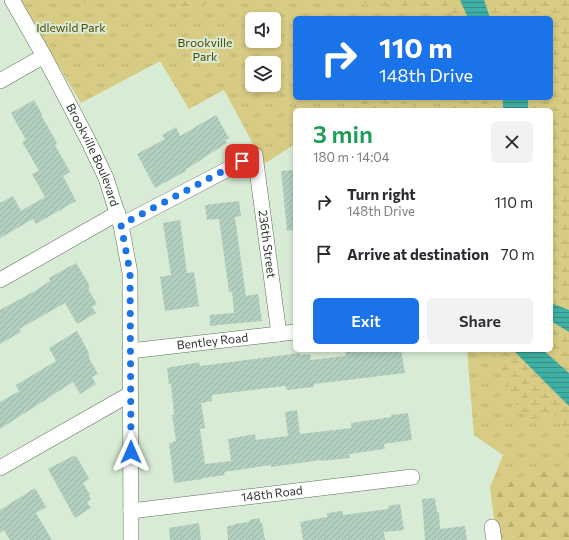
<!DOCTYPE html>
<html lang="en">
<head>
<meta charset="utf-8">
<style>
	body { margin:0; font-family:Commissioner,sans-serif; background:#f2f2f3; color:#2b2b33; height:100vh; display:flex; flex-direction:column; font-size:15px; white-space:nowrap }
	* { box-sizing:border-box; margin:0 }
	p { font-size:13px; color:#7c7c81 }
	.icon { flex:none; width:22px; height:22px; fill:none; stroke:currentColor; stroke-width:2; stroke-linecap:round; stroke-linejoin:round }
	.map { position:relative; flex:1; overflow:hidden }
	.details { position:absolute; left:293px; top:108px; width:260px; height:244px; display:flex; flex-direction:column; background:#fff; border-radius:6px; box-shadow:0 2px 6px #0003 }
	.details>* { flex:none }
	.banner { position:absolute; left:293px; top:16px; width:260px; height:84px; border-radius:6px; box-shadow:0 2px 6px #0003; background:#1a73e8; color:#fff; overflow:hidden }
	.controls { position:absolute; left:245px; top:12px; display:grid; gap:8px }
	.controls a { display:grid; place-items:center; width:36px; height:36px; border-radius:6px; background:#fff; box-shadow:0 2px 6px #0003; font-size:20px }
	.pin { position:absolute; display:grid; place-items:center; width:34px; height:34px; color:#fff; margin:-17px; border-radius:8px; box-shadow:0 2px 6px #0006 }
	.me { position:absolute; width:44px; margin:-22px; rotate:0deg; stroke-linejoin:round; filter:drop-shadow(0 0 3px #0008) }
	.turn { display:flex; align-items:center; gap:14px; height:84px; padding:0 20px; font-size:18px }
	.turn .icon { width:52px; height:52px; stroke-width:2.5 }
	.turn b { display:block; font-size:28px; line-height:34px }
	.round { display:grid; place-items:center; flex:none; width:42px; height:42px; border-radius:6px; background:#f2f2f3 }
	.summary { display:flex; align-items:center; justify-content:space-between; height:68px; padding:0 20px }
	h1 { font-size:24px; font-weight:600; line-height:30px; color:#1e9e55 }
	.button { display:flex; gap:8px; margin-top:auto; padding:8px 20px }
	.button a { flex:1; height:46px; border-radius:6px; background:#1a73e8; color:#fff; font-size:16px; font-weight:600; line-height:46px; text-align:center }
	.button a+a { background:#f2f2f3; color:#2b2b33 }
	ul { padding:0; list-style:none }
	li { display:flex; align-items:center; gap:12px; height:52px; padding:0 20px }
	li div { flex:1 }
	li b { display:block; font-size:15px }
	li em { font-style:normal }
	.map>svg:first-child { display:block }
	.grass { fill:url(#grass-tufts); fill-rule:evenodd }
	.forest { fill:url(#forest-firs) }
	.wetland { fill:url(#wetland-marsh) }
	.water { fill:url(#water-rules) }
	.building { fill:url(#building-hatch) }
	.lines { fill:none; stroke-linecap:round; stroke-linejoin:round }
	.minor-casing { stroke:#5d6f5b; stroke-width:16 }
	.minor { stroke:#fff; stroke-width:15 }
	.route { stroke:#1a73e8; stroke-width:7; stroke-dasharray:0 12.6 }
	.labels { text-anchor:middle; stroke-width:4; stroke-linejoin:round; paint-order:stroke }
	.park-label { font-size:12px; fill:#514604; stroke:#d8ecd5 }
	.street-label { font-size:12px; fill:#2d352c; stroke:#d8ecd5 }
</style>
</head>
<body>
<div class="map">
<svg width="569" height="540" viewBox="0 0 569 540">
	<defs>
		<pattern id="grass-tufts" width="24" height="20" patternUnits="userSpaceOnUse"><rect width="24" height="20" fill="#d8cb83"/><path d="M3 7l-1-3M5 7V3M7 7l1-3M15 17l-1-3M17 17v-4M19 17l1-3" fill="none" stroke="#baaf71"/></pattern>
		<pattern id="forest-firs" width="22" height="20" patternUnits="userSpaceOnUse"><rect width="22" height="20" fill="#d8cb83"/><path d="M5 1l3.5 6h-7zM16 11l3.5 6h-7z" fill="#baaf71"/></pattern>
		<pattern id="wetland-marsh" width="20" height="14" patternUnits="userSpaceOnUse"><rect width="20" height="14" fill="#d8cb83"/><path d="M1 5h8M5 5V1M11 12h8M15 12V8" fill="none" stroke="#baaf71"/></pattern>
		<pattern id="water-rules" width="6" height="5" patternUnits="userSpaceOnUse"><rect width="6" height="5" fill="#3fb0a3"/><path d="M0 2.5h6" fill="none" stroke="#359085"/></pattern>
		<pattern id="building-hatch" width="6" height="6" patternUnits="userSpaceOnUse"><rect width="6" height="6" fill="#b2cfc0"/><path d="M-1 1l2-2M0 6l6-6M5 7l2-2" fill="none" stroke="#99b2a5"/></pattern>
	</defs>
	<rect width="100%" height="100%" fill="#d8ecd5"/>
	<!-- grass -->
	<path class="grass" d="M19,0h550v540h-72l-7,-53 13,-32 -29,-20 -7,-85h84v-240h-256v34l-31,20 -40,-74 -35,19 -29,-48 -79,42zM295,18h256v80h-256zM252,19h22v22h-22zM252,63h22v22h-22z"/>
	<!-- forest -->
	<polygon class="forest" points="569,462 569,540 497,540 490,487 531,477"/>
	<!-- wetland -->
	<g class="wetland">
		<polygon points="57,0 101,0 94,5"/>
		<path d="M167,0h46c-19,12 -26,10 -46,0z"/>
		<polygon points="357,0 460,0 468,18 455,18 449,10 379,6"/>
		<polygon points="484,0 569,0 569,310 551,303 551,110 528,110 528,98 551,98 551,18 490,18"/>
		<polygon points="367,98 401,98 408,104 431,110 344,110"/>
		<polygon points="467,98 503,98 503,110 434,110"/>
		<polygon points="551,321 569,332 569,373 543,350 551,350"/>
		<polygon points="493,350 513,350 569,406 569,436 557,416 531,419 519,410"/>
	</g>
	<!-- water -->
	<g class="water">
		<polygon points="460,0 484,0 490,18 468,18"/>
		<rect x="503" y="98" width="25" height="12"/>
		<polygon points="551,303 569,310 569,332 551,321"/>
		<polygon points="513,350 543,350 569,373 569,406"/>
	</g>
	<!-- building -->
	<g class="building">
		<polygon points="34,100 42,114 41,115 57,143 55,145 70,172 63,176 76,201 36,224 33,219 0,238 0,203 13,196 21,211 45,197 32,174 39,171 22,142 26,140 11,113"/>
		<polygon points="216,115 229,138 225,140 227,143 185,170 186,171 155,188 137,154 165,139 162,135 176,127 180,136"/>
		<polygon points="295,170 295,230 287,231 281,171"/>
		<polygon points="239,201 241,216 235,217 246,296 258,294 262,321 210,326 210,315 234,313 232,291 229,292 219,219 207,220 205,205"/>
		<polygon points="180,220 187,273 194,272 199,306 165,311 160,277 171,275 163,223"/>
		<polygon points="76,263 89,284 88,284 90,288 88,289 97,304 92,307 96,313 77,324 65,303 19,329 21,332 0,344 0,310 35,291 50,281 49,278"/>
		<polygon points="77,331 89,353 88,354 90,358 89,358 98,374 92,377 96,384 80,394 73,382 0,429 0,402 19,391 16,385 56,361 49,348"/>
		<polygon points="345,350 401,350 405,373 314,384 314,387 287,390 285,386 212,395 212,401 201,403 205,428 200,429 205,464 231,461 228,439 255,434 256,440 288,436 285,412 297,410 300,434 351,428 351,423 391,417 391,415 408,413 412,440 384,444 385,449 349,454 350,458 321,461 321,460 271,467 271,465 224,472 225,475 203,478 203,479 174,483 169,443 173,443 173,441 176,441 172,415 174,415 171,384 169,384 167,368 199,362 200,366 300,353 300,355 310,354 311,360 346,356"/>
		<polygon points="75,455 76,458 77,457 87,475 89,479 83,483 90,495 89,496 91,499 87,502 91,508 75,518 48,469"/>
		<polygon points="35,488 46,507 36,513 52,540 10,540 4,530 0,533 0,510"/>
		<polygon points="435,498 437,512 439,512 440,529 465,526 467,540 425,540 422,499"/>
		<polygon points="400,504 404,530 384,532 385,540 303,540 300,522 327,517 327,513 343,511 343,515 388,509 388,506"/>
		<polygon points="260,518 260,523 262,523 265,540 228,540 227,526 235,525 234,524 249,522 249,520"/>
		<polygon points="199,523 201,540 170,540 169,528"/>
	</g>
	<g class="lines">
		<!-- minor casing -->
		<g class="minor-casing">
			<g id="minor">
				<path id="s1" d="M12,0l32,56 44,84 18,38 15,47 9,48 1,267"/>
				<polyline points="0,81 44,56"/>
				<path id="s2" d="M121,225l134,-70 24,179"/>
				<polyline points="0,280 118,213"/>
				<path id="s3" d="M130,351l165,-19"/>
				<polyline points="0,468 130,394"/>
				<path id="s4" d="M131,511l281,-34"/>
				<polyline points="492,527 494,540"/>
			</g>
		</g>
		<!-- minor -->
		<use href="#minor" class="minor"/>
	</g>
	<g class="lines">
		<!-- route -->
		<polyline class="route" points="131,452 130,272 121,225 242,161"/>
	</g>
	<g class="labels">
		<!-- park labels -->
		<g class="park-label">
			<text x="71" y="32">Idlewild Park</text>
			<text x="205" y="47">Brookville<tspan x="205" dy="14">Park</tspan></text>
		</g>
		<!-- street labels -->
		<g class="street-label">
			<text dy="4" stroke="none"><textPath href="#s1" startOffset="175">Brookville Boulevard</textPath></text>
			<text dy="4" stroke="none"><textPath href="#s2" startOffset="241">236th Street</textPath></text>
			<text dy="4" stroke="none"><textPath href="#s3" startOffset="83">Bentley Road</textPath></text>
			<text dy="4" stroke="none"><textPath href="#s4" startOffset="142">148th Road</textPath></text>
		</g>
	</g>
</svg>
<div class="controls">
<a><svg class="icon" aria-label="sound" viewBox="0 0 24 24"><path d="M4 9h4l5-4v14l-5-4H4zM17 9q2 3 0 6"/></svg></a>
<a><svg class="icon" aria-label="layers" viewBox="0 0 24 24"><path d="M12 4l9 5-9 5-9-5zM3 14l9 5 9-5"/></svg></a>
</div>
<div class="pin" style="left:242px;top:161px;background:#d93025"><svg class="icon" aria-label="arrive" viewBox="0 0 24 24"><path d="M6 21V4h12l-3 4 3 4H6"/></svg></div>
<svg class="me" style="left:131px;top:452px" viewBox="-20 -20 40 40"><path d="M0-17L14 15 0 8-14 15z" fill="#1a73e8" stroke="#fff" stroke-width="4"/></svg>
<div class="banner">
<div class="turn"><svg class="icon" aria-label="right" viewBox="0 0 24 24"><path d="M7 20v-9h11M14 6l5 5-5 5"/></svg><div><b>110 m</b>148th Drive</div></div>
</div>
<section class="details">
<div class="summary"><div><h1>3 min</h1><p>180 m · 14:04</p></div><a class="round"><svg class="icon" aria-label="close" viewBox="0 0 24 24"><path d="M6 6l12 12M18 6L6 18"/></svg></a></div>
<ul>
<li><svg class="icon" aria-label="right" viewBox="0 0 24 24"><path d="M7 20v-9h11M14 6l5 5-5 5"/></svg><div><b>Turn right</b><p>148th Drive</p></div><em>110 m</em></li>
<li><svg class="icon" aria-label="arrive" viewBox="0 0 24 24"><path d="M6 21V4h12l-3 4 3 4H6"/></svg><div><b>Arrive at destination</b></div><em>70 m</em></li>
</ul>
<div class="button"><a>Exit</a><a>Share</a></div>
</section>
</div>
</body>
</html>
